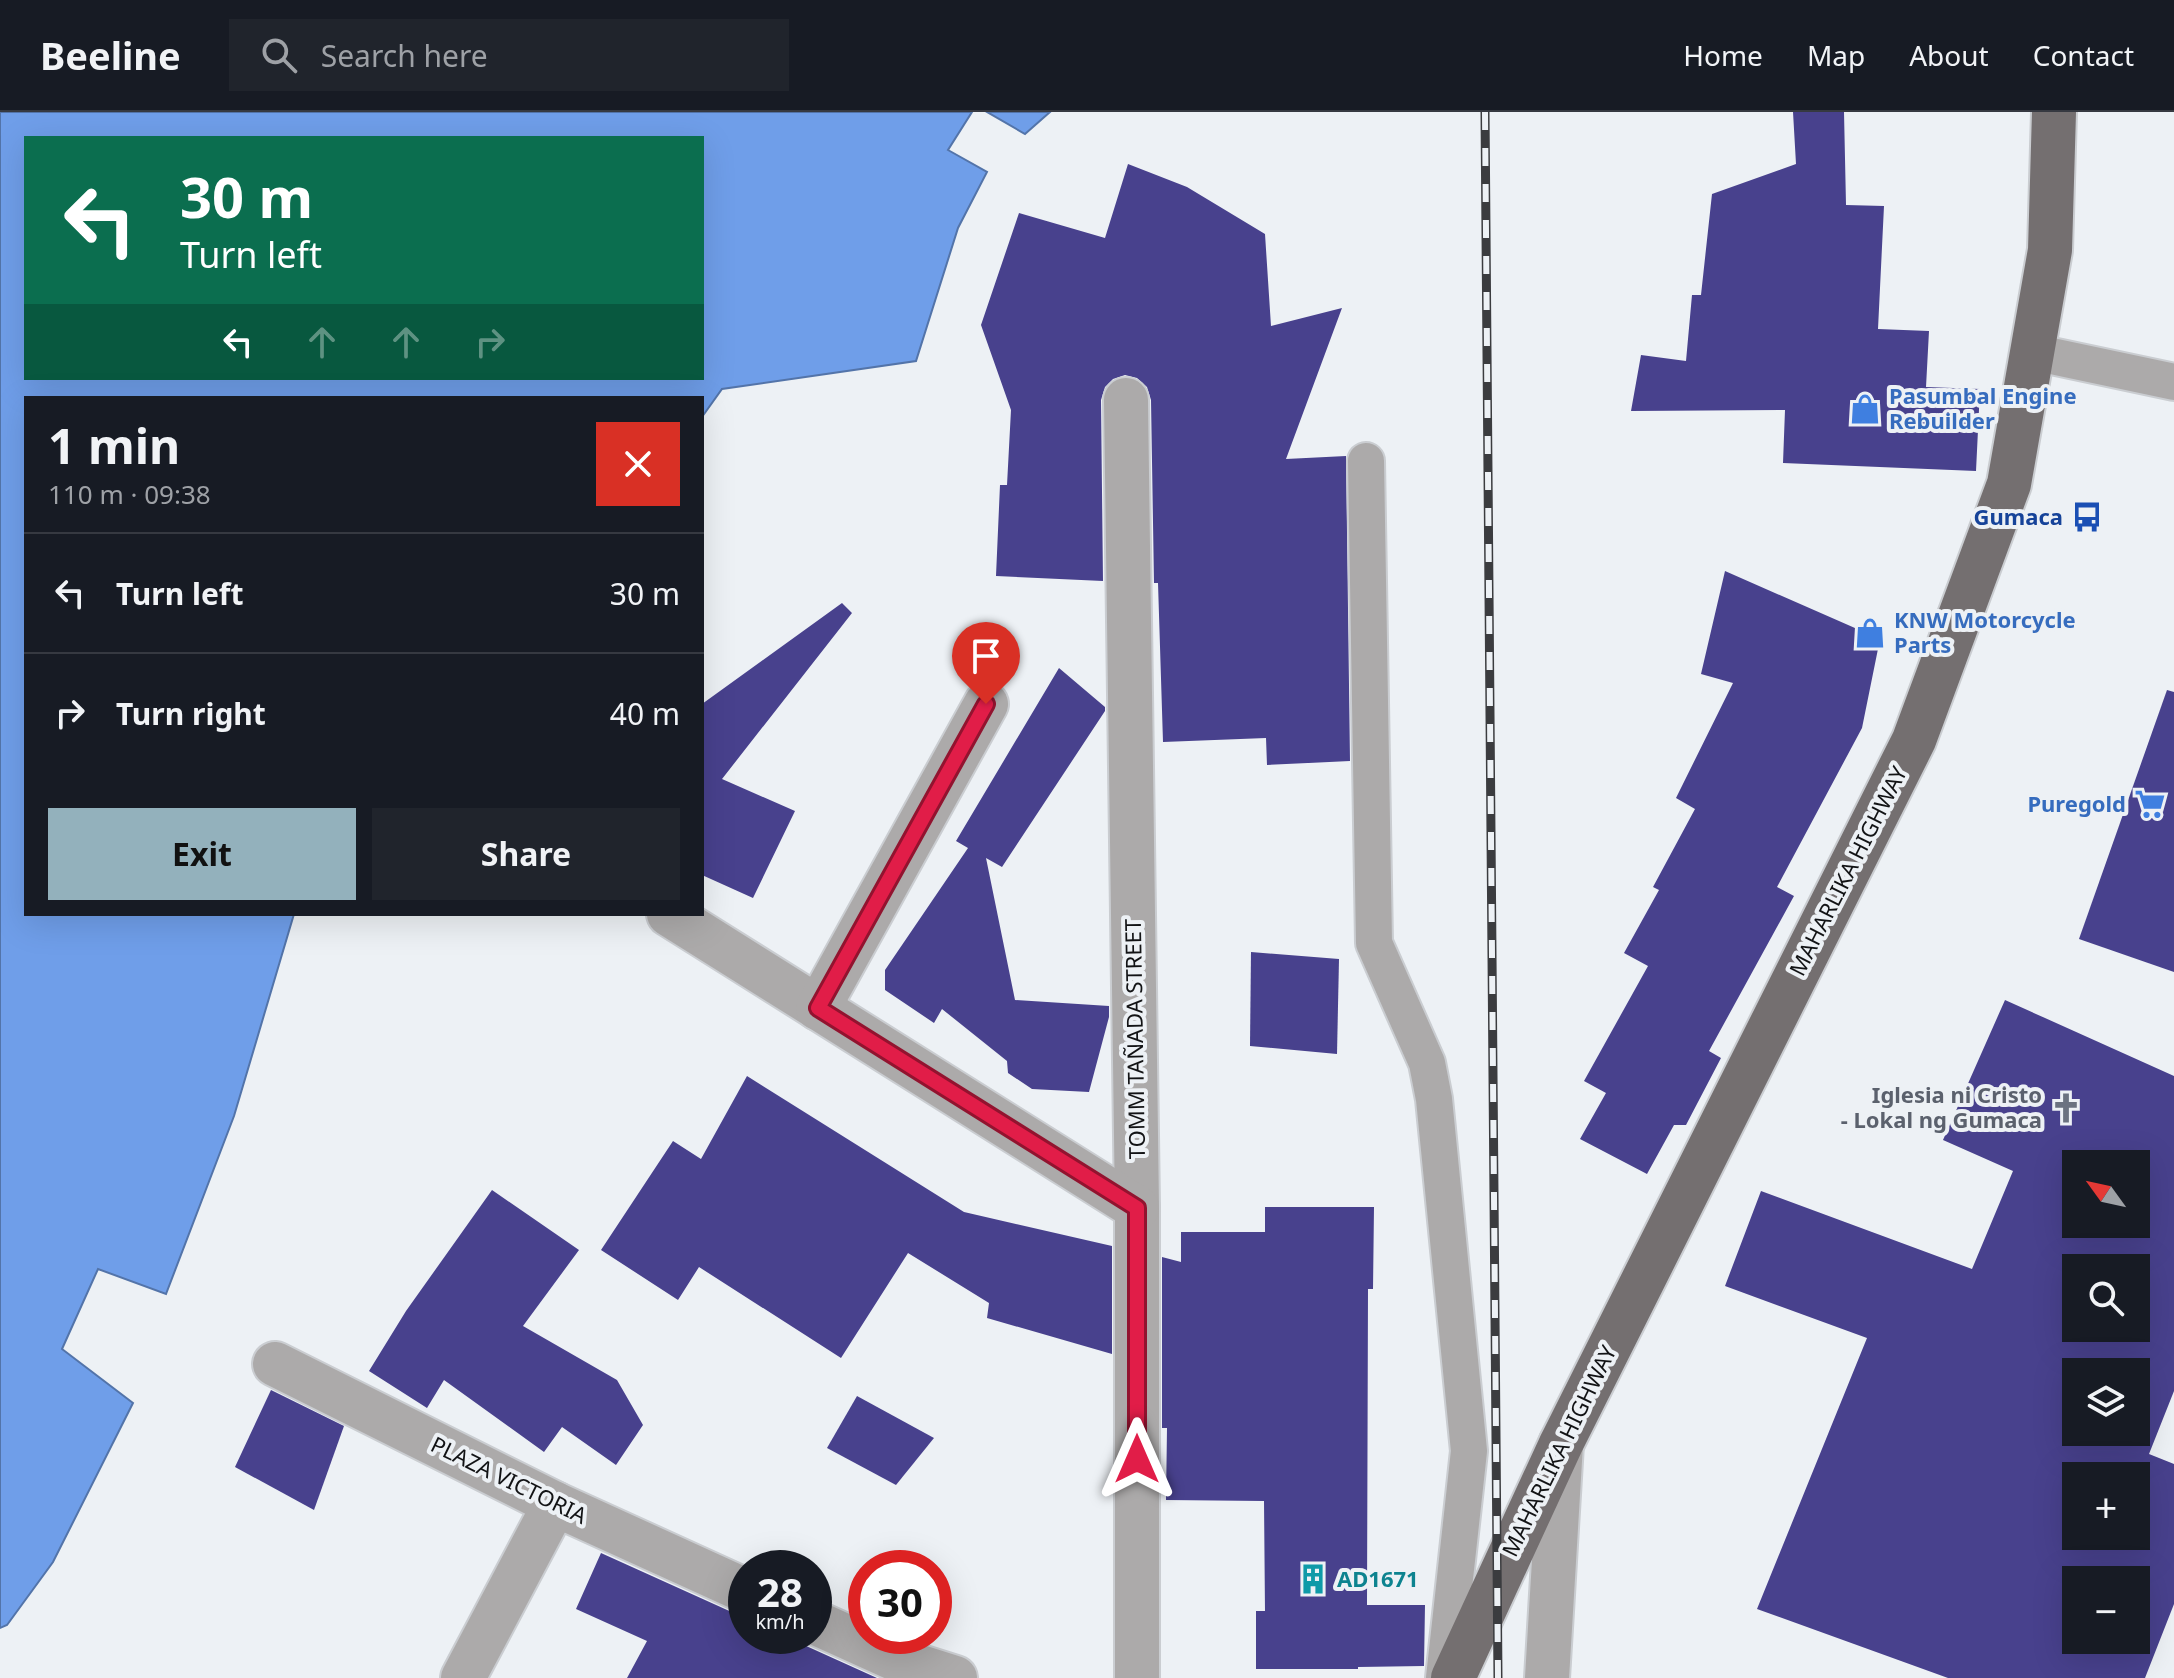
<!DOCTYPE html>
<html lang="en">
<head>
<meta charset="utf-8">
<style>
	body { margin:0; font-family:"Noto Sans",sans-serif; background:#20242c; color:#f1f3f6; height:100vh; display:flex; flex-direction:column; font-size:30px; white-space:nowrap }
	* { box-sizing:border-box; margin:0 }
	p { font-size:26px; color:#9ea1a6 }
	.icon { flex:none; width:44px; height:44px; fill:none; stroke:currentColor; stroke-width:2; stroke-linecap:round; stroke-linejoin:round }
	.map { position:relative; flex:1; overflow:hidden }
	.side { position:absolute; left:24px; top:284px; width:680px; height:520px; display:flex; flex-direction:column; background:#171b24; border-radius:0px; box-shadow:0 8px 32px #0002 }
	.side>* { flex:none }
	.hud { position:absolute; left:24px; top:24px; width:680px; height:244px; border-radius:0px; box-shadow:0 8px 32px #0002; background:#0b6e4f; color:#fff; overflow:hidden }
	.needle { width:52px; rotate:303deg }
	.tools { position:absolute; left:2062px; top:1038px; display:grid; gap:16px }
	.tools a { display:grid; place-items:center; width:88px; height:88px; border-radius:0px; background:#171b24; box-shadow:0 8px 32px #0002; font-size:40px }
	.speed { position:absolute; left:728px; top:1438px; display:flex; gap:16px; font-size:40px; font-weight:700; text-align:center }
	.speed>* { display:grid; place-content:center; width:104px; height:104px; border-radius:50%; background:#171b24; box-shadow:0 8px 32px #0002; line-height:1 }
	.speed small { font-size:20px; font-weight:400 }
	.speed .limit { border:12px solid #d22; background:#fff; color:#111 }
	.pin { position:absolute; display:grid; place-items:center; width:68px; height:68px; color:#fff; margin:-82px -34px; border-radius:50% 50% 50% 0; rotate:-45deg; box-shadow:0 0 8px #0007 }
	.pin .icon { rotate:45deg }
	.me { position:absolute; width:88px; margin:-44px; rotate:0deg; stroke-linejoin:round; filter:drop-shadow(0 0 6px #0008) }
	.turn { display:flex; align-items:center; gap:28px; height:168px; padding:0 24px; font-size:36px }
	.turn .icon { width:104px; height:104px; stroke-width:2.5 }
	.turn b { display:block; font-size:56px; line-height:68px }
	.lanes { display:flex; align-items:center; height:76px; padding:0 24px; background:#0003; justify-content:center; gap:40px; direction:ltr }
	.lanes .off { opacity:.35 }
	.round { display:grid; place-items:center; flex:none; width:84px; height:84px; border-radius:0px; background:#20242c }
	.overview { display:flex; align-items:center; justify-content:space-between; height:136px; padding:0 24px }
	h1 { font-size:48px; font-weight:700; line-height:60px }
	.button { display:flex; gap:16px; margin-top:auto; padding:16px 24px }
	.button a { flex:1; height:92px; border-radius:0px; background:#93b1bc; color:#111; font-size:32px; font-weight:700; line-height:92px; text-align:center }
	.button a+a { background:#20242c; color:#f1f3f6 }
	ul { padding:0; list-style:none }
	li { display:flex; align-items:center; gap:24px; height:120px; padding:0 24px; border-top:2px solid #363941 }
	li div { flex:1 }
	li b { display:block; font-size:30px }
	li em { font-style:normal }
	header { display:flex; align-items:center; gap:48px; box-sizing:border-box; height:112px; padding:0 40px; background:#171b24; border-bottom:2px solid #363941 }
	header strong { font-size:38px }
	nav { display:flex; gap:44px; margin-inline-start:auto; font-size:28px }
	.search { width:560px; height:72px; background:#20242c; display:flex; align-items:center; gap:20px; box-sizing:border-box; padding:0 28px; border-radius:0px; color:#9ea1a6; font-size:30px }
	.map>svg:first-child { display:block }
	.water { fill:#6f9ee9; stroke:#5374a9; stroke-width:2; fill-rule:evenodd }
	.building { fill:#48418d; fill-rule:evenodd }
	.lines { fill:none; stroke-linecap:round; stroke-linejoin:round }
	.lane-casing { stroke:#cacdd1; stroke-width:40 }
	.street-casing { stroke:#cacdd1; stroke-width:48 }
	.primary-casing { stroke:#cacdd1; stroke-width:48 }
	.lane { stroke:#acaaaa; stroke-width:36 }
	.street { stroke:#acaaaa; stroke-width:44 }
	.primary { stroke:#746f70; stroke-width:44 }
	.rail-casing { stroke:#3b3c3f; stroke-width:9 }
	.rail { stroke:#edf1f5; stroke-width:6; stroke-dasharray:18; stroke-linecap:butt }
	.route-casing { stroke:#92132f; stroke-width:20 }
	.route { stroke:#e11d48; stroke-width:14 }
	.labels { text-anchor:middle; stroke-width:8; stroke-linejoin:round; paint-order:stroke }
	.shop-label { font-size:22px; font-weight:bold; fill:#366cbe; stroke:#edf1f5; text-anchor:start }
	.transit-label { font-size:22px; font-weight:bold; fill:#164399; stroke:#edf1f5; text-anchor:end }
	.street-label { font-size:22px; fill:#121315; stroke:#edf1f5 }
	.worship-label { font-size:22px; font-weight:bold; fill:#5b616d; stroke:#edf1f5; text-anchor:end }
	.culture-label { font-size:22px; font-weight:bold; fill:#0d838f; stroke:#edf1f5; text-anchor:start }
</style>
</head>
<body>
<header>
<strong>Beeline</strong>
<div class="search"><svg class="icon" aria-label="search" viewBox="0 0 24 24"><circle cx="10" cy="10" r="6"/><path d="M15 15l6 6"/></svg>Search here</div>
<nav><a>Home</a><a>Map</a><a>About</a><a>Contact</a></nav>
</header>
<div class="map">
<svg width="2174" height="1566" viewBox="0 0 2174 1566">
	<rect width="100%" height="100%" fill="#edf1f5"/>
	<!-- water -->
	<g class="water">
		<path d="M0,0h972l-24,38 39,22 -29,56 -42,133 -194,28 -20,28v-19h-676v516h268l-60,202 -68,178 -68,-25 -36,80 71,54 -80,159 -46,63 -7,3zM26,26h676v240h-676z"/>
		<polygon points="987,0 1050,0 1025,22"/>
	</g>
	<!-- building -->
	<g class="building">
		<polygon points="1793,0 1844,0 1846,93 1884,94 1878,217 1929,219 1926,275 1980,277 1976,359 1783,351 1785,298 1631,299 1641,243 1686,249 1692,183 1701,183 1712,82 1796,52"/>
		<polygon points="1128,52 1187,75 1265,122 1271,214 1342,196 1286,347 1346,344 1350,649 1267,653 1266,626 1163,630 1158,471 1154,471 1151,288 1147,275 1137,266 1125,263 1113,267 1105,275 1101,288 1103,469 996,464 1000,373 1007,373 1011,298 981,213 1019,101 1105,126"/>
		<polygon points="1725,459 1880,527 1862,616 1777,775 1794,784 1709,939 1721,946 1686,1013 1674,1013 1647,1062 1580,1027 1606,981 1584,969 1648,854 1624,841 1659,778 1653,775 1695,697 1676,686 1733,571 1701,562"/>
		<polygon points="842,491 852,501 722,667 795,699 753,786 702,763 702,592"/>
		<polygon points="1059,556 1105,595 1105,599 1002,755 986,746 1015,888 1109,894 1109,905 1089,980 1032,977 1008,961 1007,949 942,897 934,911 885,878 885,858 968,736 956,729"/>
		<polygon points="2167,578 2174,580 2174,860 2079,827"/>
		<polygon points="1251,840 1339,847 1337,942 1250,934"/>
		<path d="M2005,888l169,76v315l-25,63 25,10v140l-29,74h-197l-191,-69 110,-271 -142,-52 36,-95 211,78 41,-98 -70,-31zM2076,1052h60v60h-60zM2076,1156h60v60h-60zM2076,1260h60v60h-60zM2076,1364h60v60h-60zM2076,1468h60v60h-60z"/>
		<polygon points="747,964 964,1100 1112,1134 1112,1242 987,1206 989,1191 908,1141 841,1246 699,1155 678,1188 601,1138 673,1029 701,1047"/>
		<polygon points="492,1078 579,1138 523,1214 617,1268 643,1313 616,1353 562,1315 544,1340 444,1268 427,1296 369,1259 406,1199"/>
		<polygon points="1265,1095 1374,1095 1373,1177 1368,1177 1367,1493 1425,1493 1424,1554 1358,1555 1358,1557 1256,1557 1256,1499 1265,1499 1264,1389 1166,1388 1167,1316 1162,1316 1162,1145 1181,1150 1181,1120 1265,1120"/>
		<polygon points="271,1278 344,1314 314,1398 235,1355"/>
		<polygon points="857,1284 934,1326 896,1373 827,1336"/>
		<polygon points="601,1441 736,1502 746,1504 746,1524 793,1524 804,1533 877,1566 627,1566 647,1529 576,1497"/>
	</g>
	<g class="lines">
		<!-- lane casing -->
		<g class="lane-casing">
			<g id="lane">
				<polyline points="2033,240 2174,270"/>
				<polyline points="1366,349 1374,831 1427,951 1434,987 1469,1339 1444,1566"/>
			</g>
		</g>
		<!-- street casing -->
		<g class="street-casing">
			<g id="street">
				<polyline points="1126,288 1137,1096 1137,1566"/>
				<polyline points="669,802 1137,1096"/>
				<polyline points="818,896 986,592"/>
				<polyline points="275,1252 555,1392 746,1479"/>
				<polyline points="814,1510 898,1548 955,1566"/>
				<polyline points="463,1566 555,1392"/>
				<polyline points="1547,1566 1561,1332"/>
			</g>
		</g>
		<!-- primary casing -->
		<g class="primary-casing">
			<polyline id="primary" points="1453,1566 1561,1332 1914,628 2009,372 2050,138 2054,0"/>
		</g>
		<!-- lane -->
		<use href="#lane" class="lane"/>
		<!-- street -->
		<use href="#street" class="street"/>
		<!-- primary -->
		<use href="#primary" class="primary"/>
		<!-- rail casing -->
		<g class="rail-casing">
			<polyline id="rail" points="1485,0 1498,1566"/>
		</g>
		<!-- rail -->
		<use href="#rail" class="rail"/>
	</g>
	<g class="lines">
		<!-- route casing -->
		<g class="route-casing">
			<polyline id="route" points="986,592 818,896 1137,1096 1137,1347"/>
		</g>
		<!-- route -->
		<use href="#route" class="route"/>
	</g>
	<!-- icons -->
	<defs>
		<g id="shop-bare" transform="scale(2.4)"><path d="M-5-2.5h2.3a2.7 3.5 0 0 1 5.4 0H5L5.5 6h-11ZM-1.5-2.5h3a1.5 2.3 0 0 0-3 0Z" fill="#3f7fe0" stroke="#edf1f5" stroke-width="2.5" paint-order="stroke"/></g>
		<g id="bus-bare" transform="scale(2.4)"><path d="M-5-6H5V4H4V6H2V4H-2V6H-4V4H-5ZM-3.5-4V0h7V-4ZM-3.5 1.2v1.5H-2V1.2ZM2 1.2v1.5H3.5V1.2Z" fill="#1a4fb4" stroke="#edf1f5" stroke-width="2.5" paint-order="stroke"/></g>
		<g id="supermarket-bare" transform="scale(2.4)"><path d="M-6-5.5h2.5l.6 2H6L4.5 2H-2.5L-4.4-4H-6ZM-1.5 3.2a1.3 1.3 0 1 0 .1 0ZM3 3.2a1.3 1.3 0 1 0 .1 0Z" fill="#3f7fe0" stroke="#edf1f5" stroke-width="2.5" paint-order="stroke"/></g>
		<g id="church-bare" transform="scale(2.4)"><path d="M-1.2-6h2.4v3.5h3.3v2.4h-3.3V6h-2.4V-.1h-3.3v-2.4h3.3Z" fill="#6b7280" stroke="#edf1f5" stroke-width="2.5" paint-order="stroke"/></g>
		<g id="building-bare" transform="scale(2.4)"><path d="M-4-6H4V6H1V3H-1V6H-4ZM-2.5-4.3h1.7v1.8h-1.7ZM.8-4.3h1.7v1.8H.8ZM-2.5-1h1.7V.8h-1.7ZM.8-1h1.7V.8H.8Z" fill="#0f9aa8" stroke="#edf1f5" stroke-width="2.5" paint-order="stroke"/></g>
	</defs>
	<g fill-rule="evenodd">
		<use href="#shop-bare" x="1865" y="297"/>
		<use href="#bus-bare" x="2087" y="405"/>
		<use href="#shop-bare" x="1870" y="521"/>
		<use href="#supermarket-bare" x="2150" y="692"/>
		<use href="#church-bare" x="2066" y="996"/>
		<use href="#building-bare" x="1313" y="1467"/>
	</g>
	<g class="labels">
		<!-- shop labels -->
		<g class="shop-label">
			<text x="1889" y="292">Pasumbal Engine<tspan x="1889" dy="25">Rebuilder</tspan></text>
			<text x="1894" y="516">KNW Motorcycle<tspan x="1894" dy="25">Parts</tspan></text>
			<text x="2126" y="700" text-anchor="end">Puregold</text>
		</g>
		<!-- transit labels -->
		<g class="transit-label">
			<text x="2063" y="413">Gumaca</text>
		</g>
		<!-- street labels -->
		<g class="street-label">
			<text transform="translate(1848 759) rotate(-63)" y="8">MAHARLIKA HIGHWAY</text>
			<text transform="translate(1135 927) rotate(-91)" y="8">TOMM TAÑADA STREET</text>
			<text transform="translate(1559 1339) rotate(-64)" y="8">MAHARLIKA HIGHWAY</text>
			<text transform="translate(509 1368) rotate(26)" y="8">PLAZA VICTORIA</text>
		</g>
		<!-- worship labels -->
		<g class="worship-label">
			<text x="2042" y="991">Iglesia ni Cristo<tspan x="2042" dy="25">- Lokal ng Gumaca</tspan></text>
		</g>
		<!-- culture labels -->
		<g class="culture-label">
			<text x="1337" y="1475">AD1671</text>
		</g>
	</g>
</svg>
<div class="tools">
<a><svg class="needle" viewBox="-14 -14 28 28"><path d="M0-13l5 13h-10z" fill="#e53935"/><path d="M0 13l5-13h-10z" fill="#9ea1a6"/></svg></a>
<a><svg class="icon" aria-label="search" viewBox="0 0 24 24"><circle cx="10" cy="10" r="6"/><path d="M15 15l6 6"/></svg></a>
<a><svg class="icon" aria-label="layers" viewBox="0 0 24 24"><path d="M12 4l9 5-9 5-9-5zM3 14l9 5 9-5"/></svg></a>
<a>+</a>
<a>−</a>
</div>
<div class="speed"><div>28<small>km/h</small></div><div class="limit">30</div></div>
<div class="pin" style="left:986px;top:592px;background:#d93025"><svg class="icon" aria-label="arrive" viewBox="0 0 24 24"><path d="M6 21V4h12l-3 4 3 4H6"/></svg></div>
<svg class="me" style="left:1137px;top:1347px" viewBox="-20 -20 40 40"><path d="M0-17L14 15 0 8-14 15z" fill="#e11d48" stroke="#fff" stroke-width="4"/></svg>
<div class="hud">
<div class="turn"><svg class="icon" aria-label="left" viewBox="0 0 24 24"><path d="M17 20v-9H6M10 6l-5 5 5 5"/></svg><div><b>30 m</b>Turn left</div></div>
<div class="lanes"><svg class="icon" aria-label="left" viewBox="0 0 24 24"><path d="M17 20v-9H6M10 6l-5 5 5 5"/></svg><svg class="icon off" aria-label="ahead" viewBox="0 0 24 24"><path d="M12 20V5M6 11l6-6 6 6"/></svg><svg class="icon off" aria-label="ahead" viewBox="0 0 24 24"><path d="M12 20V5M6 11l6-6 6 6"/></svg><svg class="icon off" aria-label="right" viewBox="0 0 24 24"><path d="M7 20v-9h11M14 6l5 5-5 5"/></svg></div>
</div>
<section class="side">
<div class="overview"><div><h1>1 min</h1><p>110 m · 09:38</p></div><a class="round" style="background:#d93025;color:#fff"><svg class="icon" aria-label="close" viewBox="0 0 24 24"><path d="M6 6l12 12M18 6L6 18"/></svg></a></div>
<ul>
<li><svg class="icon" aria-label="left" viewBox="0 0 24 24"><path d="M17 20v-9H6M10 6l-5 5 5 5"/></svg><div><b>Turn left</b></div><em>30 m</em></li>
<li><svg class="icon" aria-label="right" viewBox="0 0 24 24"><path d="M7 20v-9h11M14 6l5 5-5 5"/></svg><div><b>Turn right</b></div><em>40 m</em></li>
</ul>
<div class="button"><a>Exit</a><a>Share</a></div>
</section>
</div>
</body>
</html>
